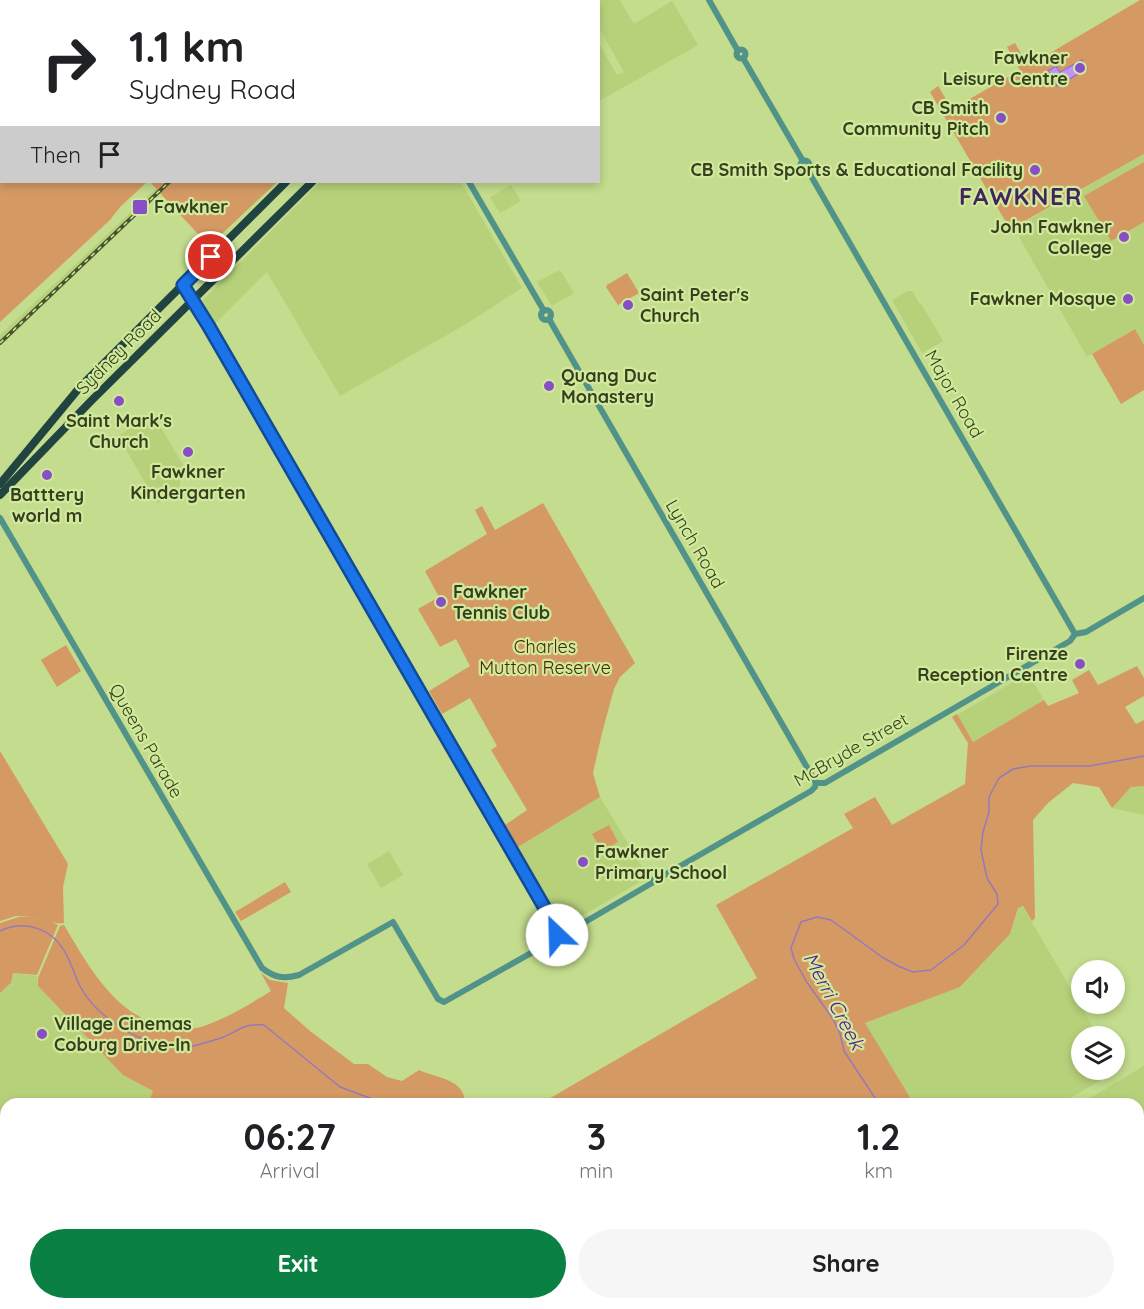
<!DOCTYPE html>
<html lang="en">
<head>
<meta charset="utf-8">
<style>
	body { margin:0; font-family:Quicksand,sans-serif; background:#f6f6f6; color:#202124; height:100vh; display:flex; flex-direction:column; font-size:22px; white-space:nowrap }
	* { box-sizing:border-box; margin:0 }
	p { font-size:20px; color:#757577 }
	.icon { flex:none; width:33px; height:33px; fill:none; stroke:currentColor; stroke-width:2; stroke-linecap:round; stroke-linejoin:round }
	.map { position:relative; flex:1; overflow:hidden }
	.side { position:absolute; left:0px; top:1098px; width:1144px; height:212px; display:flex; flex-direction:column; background:#fff; border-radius:18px 18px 0 0; box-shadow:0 3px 9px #0003 }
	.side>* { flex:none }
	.top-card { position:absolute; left:0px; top:0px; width:600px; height:183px; box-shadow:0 3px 9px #0003; background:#fff; color:#202124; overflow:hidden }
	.tools { position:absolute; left:1071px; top:960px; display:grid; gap:12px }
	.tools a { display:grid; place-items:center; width:54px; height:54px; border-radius:50%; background:#fff; box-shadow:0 3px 9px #0003; font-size:30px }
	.pin { position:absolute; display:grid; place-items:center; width:51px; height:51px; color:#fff; margin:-26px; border:3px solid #fff; border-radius:50%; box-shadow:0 2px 6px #0007 }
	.me { position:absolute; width:66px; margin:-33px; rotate:336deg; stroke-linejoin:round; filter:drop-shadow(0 0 4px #0008) }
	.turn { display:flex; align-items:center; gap:21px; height:126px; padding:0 30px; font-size:27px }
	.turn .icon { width:78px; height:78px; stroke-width:2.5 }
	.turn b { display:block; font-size:42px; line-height:51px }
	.then { display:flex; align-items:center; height:57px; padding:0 30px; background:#0003; gap:12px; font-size:22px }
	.eta { display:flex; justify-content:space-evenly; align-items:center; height:102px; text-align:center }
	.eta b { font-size:36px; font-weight:800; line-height:42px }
	.button { display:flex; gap:12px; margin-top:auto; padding:12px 30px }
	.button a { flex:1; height:69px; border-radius:36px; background:#0b8043; color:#fff; font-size:24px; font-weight:800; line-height:69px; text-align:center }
	.button a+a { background:#f6f6f6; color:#202124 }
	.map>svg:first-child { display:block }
	.built { fill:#b7d17a }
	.green { fill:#d59a64 }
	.water { fill:#c092fb; stroke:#9779b9; stroke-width:1.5 }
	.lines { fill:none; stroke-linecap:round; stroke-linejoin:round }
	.stream { stroke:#9779b9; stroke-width:1.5 }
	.tertiary { stroke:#529389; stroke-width:6 }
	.trunk { stroke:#224440; stroke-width:8 }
	.rail-casing { stroke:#49542e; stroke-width:4 }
	.rail { stroke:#d0e99a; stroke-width:1.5; stroke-dasharray:4.5; stroke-linecap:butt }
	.route-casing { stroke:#114b97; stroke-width:15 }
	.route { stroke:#1a73e8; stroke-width:10 }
	.poi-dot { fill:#874ec5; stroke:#d0e99a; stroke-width:2 }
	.labels { text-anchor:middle; stroke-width:4.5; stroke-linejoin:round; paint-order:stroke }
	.poi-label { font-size:18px; font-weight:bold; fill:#363f1f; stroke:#d0e99a; text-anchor:end }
	.street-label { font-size:18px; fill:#363f1f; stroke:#d0e99a }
	.park-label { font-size:18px; fill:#4b2700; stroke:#d0e99a }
	.water-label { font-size:20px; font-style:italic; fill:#591591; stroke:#d0e99a }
	.district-label { font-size:24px; font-weight:bold; letter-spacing:1.5px; fill:#40255f; stroke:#d0e99a }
</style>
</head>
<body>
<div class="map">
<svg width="1144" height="1309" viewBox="0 0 1144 1309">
	<rect width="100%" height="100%" fill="#c3dc8d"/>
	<!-- built -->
	<g class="built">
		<polygon points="583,0 620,0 634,24 672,1 698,45 599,101 599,44 617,75 624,72 599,28 598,2"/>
		<polygon points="1144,154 1144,345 1134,329 1087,357 1014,228"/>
		<polygon points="163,182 172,182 0,345 0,335"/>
		<polygon points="320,182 461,182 522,288 466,324 340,396 267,272 215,324 202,301"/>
		<polygon points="511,185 521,201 500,213 490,197"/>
		<polygon points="560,270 574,293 552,306 537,282"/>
		<polygon points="908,291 912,291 920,304 921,304 943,341 922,353 892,300"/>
		<polygon points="144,418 152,431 160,426 183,465 179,491 157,503 118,436 144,420"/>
		<polygon points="1028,673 1044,700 973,742 957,715"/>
		<polygon points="1144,786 1144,815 1112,808 1131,787"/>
		<polygon points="600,797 648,877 565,926 563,925 518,847"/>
		<polygon points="389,851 403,875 381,888 367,864"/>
		<polygon points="1022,905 1098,1036 1082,1036 1082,1070 1114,1070 1115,1065 1118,1070 1060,1104 914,1104 864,1023 960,987 1010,934 1018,908"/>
		<polygon points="12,973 37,976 38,986 123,1075 153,1091 148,1104 6,1104 6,1304 136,1304 111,1309 0,1309 0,993 11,984"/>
		<polygon points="1144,1066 1144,1302 1133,1309 1064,1309 1061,1304 1138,1304 1138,1104 1080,1104"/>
		<polygon points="219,1304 369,1304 373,1309 195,1309"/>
		<polygon points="487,1304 746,1304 746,1309 519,1309"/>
		<polygon points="790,1304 1046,1304 1050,1309 790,1309"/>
	</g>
	<!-- green -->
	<g class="green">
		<polygon points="0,0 458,0 2,2 2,182 147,182 120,207 110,220 0,322"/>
		<polygon points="1140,0 1144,0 1144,154 1010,229 930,92 938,86 952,109 1020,70 1007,47 1015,43 1028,66"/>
		<polygon points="1144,162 1144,222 1111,241 1084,196"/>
		<polygon points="150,182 277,182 209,246"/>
		<polygon points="627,273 639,293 618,305 606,287 607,285"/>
		<polygon points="1135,329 1144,345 1144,390 1121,404 1092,354"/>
		<polygon points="543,503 635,663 620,677 614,689 602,733 593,773 600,797 518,847 505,825 527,810 491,750 497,746 470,698 442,714 429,691 470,666 456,639 440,647 418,609 439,597 425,571 487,534 475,510 482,506 495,530"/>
		<polygon points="66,645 81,671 57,687 41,660"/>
		<polygon points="1137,666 1144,678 1144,696 1125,707 1136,724 1144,720 1144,786 1131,787 1112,808 1099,787 1073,783 1048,803 1033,820 1035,918 1032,921 1023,906 1018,908 1010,934 960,987 865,1023 914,1104 540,1104 757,978 716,905 853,828 844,814 875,797 892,825 965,784 968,743 952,717 957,714 973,742 1044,700 1048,706 1079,693 1072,680 1089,670 1098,685"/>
		<path d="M0,751l68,113 -5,23 1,36c-9,2 -21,-5 -31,-5l15,2 10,5 -21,50 -24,-2 -2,10 -11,10v-70l19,-6h12l-15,-1 -16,5z"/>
		<polygon points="609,825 618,842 602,851 592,834"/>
		<polygon points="285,882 291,892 241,921 235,912"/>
		<path d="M64,925c25,42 55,98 110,102 7,1 16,2 23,1 26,-7 51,-23 74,-37l-10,-18 9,7 18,3 -4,25 26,23 44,33h14l19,13 15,4 17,-11c12,6 34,8 42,20 3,4 4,10 5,14h-194l-4,-5h-14l-9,5h-97l5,-13 -30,-16 -85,-89v-8l22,-52z"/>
	</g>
	<!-- water -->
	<polygon class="water" points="1082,60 1087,69 1057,86 1048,71 1056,66 1060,72"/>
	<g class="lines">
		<!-- stream -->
		<g class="stream">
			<path d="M0,931c26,-12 53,-2 66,23 6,11 9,23 15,34 8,14 21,27 35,36 16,12 40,22 60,24 14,1 31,-6 45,-10 18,-7 22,-15 43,-13l76,62 46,17"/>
			<polyline points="879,1104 844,1051 840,1033 833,1019 806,981 794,959 791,948 801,922 817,917 831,920 882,957 898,966 913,972 931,970 964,945 998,904 997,894 987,878 981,850 983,832 989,812 989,797 999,778 1013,769 1030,766 1090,766 1144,756"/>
		</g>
		<!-- tertiary -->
		<g class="tertiary">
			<polyline points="709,0 738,51"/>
			<circle cx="741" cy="54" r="4.5"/>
			<polyline points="743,58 803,161"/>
			<circle cx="805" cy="165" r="4.5"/>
			<polyline points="807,169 1075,634"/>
			<polyline points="469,182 544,311"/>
			<polyline points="183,285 208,325 554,924 557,934"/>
			<circle cx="546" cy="315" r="5"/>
			<polyline points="549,319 816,783"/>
			<path d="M0,518l262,450c13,10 22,11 37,7l94,-53 45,77 6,3 105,-59 8,-8"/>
			<circle cx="561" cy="936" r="4"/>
			<polyline points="565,936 573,929 652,883 654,879 661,877 811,791 815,787 816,783 825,783 1070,641 1075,634 1086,632 1144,598"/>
			<polyline points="472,1304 486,1309"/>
			<polyline points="1053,1304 1056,1309"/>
			<polyline points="168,1309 192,1304"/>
			<polyline points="922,1309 932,1304"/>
		</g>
		<!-- trunk -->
		<g class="trunk">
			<polyline points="466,2 467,0"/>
			<polyline points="490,2 492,0"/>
			<polyline points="0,484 80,387 286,182"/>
			<polyline points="0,495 91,401 312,182"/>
		</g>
		<!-- rail casing -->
		<g class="rail-casing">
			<g id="rail">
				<polyline points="356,2 357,0"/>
				<polyline points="0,343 169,182"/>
			</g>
		</g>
		<!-- rail -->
		<use href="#rail" class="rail"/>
	</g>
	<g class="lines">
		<!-- route casing -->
		<g class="route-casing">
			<polyline id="route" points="211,257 183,285 208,325 554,924 557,935"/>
		</g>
		<!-- route -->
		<use href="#route" class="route"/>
	</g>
	<!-- markers -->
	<g class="poi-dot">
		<circle cx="1080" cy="68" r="6"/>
		<circle cx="1001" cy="118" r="6"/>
		<circle cx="1035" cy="170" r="6"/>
		<rect x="132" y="199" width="16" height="16" rx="3"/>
		<circle cx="1124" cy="237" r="6"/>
		<circle cx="1128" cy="299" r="6"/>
		<circle cx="628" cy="305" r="6"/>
		<circle cx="549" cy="386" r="6"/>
		<circle cx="119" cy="401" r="6"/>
		<circle cx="188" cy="452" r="6"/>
		<circle cx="47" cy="475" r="6"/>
		<circle cx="441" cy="602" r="6"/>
		<circle cx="1080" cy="664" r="6"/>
		<circle cx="583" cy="862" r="6"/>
		<circle cx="42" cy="1034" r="6"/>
	</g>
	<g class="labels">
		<!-- poi labels -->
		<g class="poi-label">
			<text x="1068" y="64">Fawkner<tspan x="1068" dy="21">Leisure Centre</tspan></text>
			<text x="989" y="114">CB Smith<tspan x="989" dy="21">Community Pitch</tspan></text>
			<text x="1023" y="176">CB Smith Sports &amp; Educational Facility</text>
			<text x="154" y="213" text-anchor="start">Fawkner</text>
			<text x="1112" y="233">John Fawkner<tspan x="1112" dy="21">College</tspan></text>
			<text x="640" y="301" text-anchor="start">Saint Peter's<tspan x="640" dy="21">Church</tspan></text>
			<text x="1116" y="305">Fawkner Mosque</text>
			<text x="561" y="382" text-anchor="start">Quang Duc<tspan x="561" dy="21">Monastery</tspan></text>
			<text x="119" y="427" text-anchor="middle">Saint Mark's<tspan x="119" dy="21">Church</tspan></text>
			<text x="188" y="478" text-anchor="middle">Fawkner<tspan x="188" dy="21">Kindergarten</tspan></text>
			<text x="47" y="501" text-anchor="middle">Batttery<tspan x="47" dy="21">world m</tspan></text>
			<text x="453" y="598" text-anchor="start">Fawkner<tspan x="453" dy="21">Tennis Club</tspan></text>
			<text x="1068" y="660">Firenze<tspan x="1068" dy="21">Reception Centre</tspan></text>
			<text x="595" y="858" text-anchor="start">Fawkner<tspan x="595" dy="21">Primary School</tspan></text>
			<text x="54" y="1030" text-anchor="start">Village Cinemas<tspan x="54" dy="21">Coburg Drive-In</tspan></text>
		</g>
		<!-- street labels -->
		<g class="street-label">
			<text transform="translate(119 352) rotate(-45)" y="6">Sydney Road</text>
			<text transform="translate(954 394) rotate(60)" y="6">Major Road</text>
			<text transform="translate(695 544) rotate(60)" y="6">Lynch Road</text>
			<text transform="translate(146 741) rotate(60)" y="6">Queens Parade</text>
			<text transform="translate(851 750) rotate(-30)" y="6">McBryde Street</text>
		</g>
		<!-- park labels -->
		<g class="park-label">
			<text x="545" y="653">Charles<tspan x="545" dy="21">Mutton Reserve</tspan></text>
		</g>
		<!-- water labels -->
		<g class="water-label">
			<text transform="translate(834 1001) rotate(62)" y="7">Merri Creek</text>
		</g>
		<!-- district labels -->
		<g class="district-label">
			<text x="1021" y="205">FAWKNER</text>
		</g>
	</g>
</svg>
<div class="tools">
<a><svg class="icon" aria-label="sound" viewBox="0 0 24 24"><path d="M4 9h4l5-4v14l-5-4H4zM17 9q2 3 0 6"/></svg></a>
<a><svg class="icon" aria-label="layers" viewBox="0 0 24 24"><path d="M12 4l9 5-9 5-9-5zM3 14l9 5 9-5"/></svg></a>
</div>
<div class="pin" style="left:211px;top:257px;background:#d93025"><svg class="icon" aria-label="arrive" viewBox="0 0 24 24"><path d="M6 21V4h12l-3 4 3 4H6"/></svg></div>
<svg class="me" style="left:557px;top:935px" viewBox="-20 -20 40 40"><circle r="19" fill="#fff"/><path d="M0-13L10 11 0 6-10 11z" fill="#1a73e8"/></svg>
<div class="top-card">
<div class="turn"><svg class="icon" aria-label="right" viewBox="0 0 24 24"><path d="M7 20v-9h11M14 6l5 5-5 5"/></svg><div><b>1.1 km</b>Sydney Road</div></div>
<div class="then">Then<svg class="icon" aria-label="arrive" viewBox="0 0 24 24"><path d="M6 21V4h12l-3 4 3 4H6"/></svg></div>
</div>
<section class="side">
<div class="eta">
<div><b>06:27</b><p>Arrival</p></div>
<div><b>3</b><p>min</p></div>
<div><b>1.2</b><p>km</p></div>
</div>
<div class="button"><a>Exit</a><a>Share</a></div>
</section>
</div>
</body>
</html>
